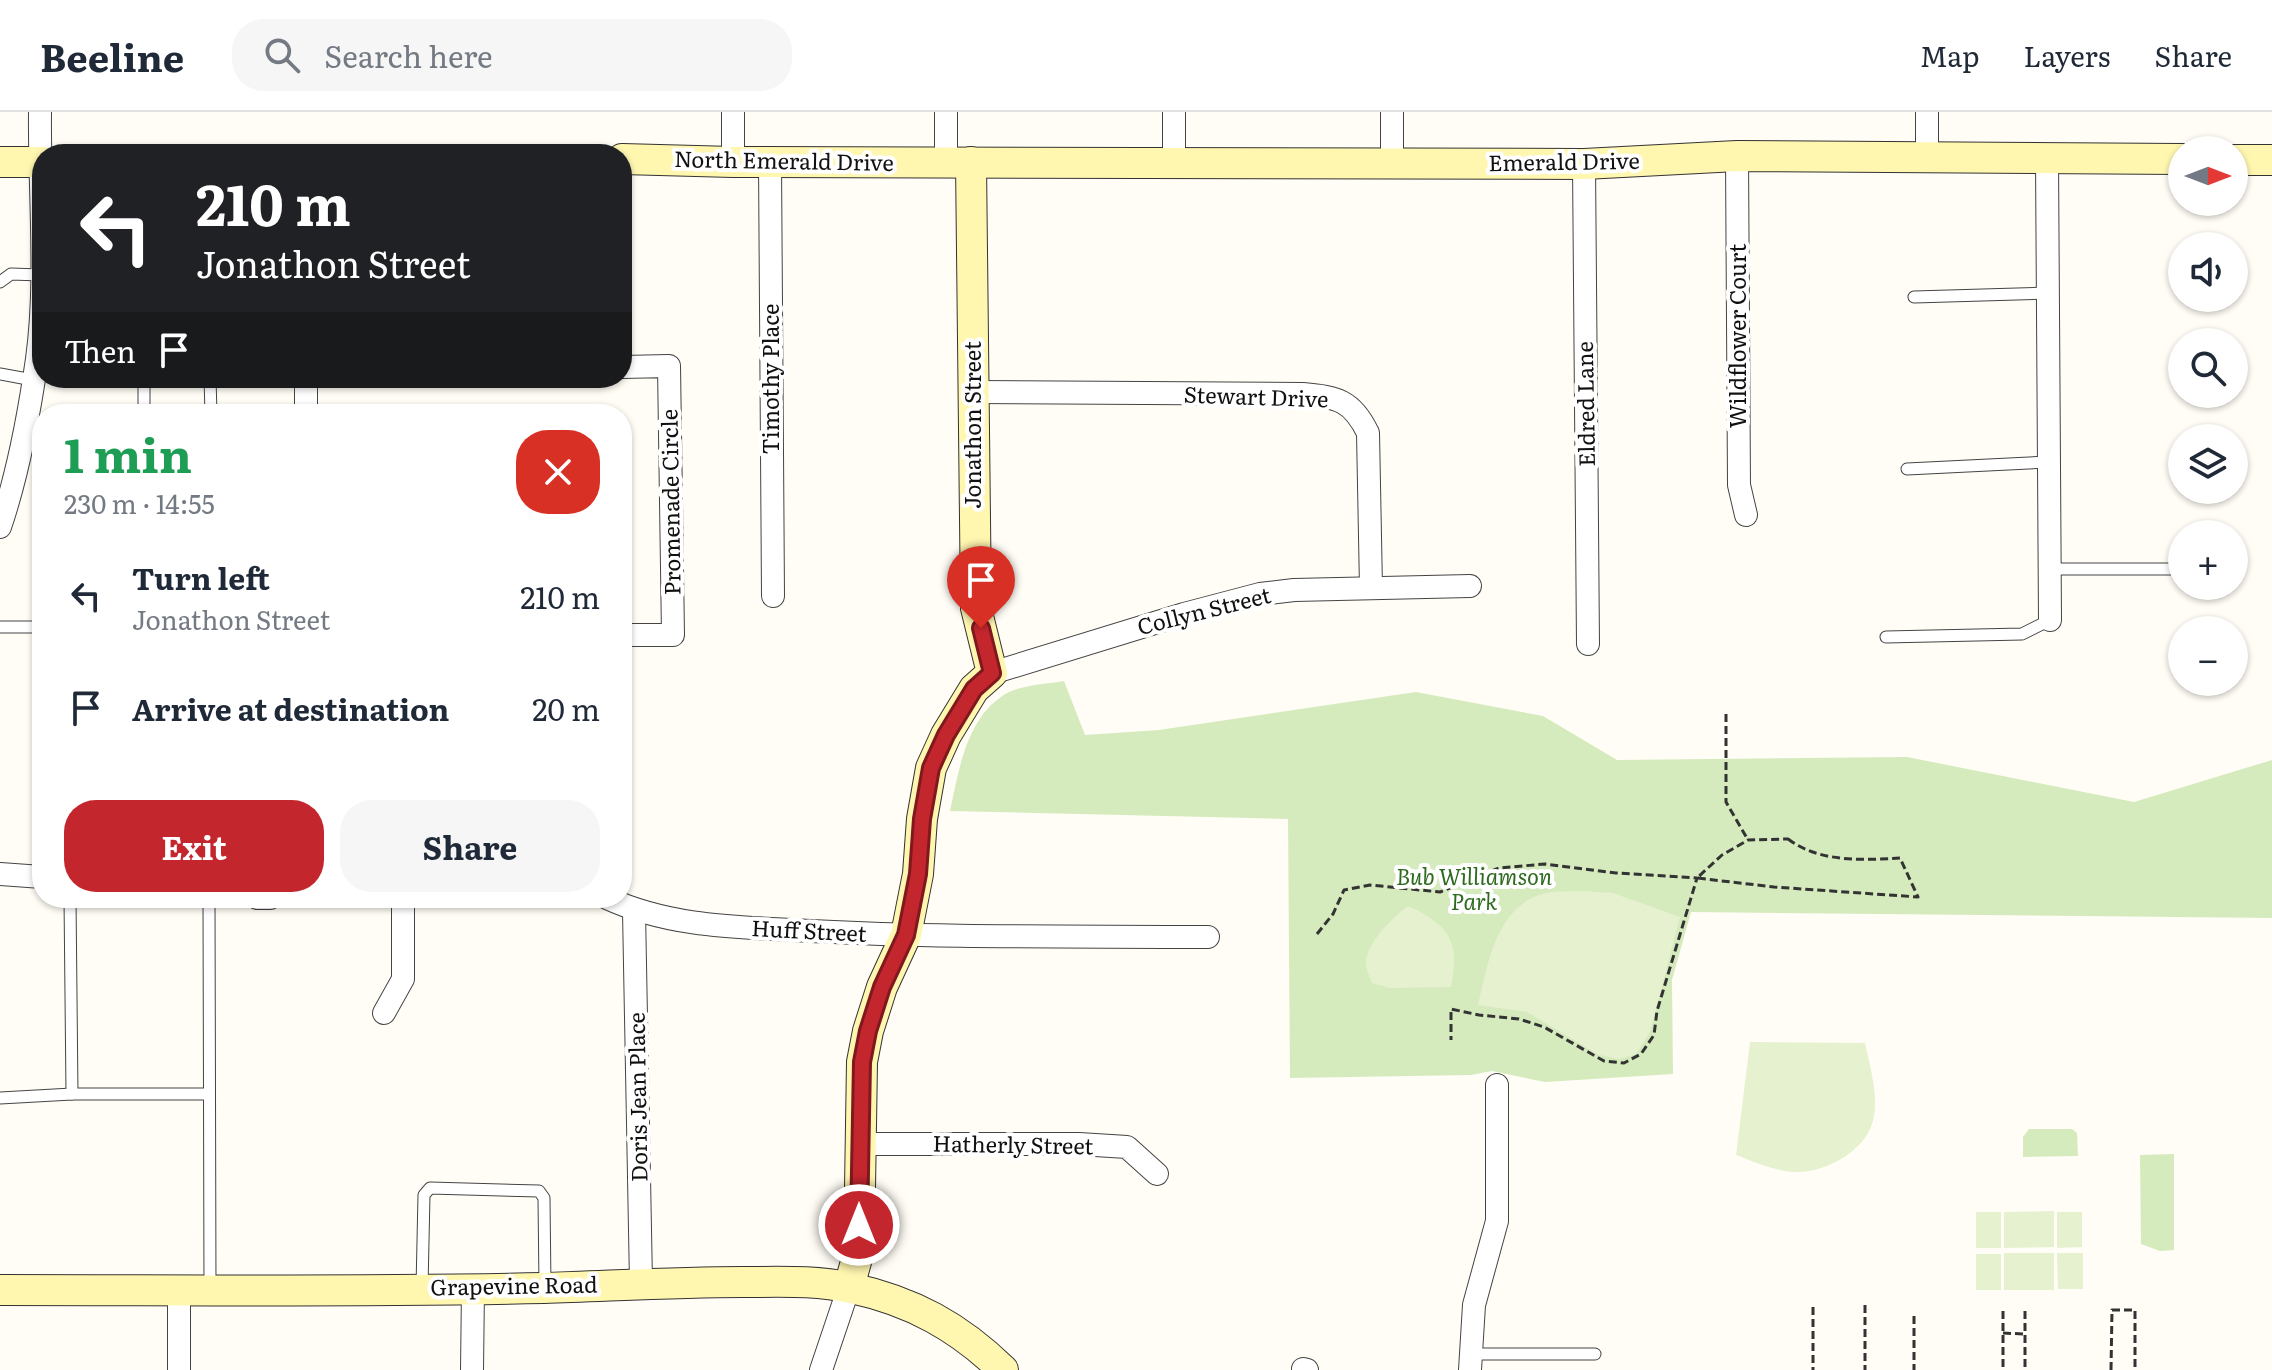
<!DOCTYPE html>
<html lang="en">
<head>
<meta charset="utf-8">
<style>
	body { margin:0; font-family:Literata,serif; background:#f6f6f7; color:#1f2937; height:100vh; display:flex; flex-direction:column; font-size:30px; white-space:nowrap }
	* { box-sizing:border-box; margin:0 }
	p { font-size:26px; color:#747a83 }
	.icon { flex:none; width:44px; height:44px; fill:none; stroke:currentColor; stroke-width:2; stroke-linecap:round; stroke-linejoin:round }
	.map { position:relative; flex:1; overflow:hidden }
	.details { position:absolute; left:32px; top:292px; width:600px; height:504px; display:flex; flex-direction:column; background:#fff; border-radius:32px; box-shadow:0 2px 6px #0004 }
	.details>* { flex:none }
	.banner { position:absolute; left:32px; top:32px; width:600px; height:244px; border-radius:32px; box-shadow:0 2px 6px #0004; background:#202124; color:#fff; overflow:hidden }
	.needle { width:52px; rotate:90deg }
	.tools { position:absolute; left:2168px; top:24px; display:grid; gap:16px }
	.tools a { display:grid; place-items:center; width:80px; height:80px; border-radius:50%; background:#fff; box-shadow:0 2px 6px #0004; font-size:40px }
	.pin { position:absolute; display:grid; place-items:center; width:68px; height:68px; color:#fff; margin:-82px -34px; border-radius:50% 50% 50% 0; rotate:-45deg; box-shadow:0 0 8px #0007 }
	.pin .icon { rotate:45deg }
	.me { position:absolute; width:88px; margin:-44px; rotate:0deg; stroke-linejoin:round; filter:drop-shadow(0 0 6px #0008) }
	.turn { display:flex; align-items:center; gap:28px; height:168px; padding:0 32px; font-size:36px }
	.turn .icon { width:104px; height:104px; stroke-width:2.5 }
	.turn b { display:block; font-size:56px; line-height:68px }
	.then { display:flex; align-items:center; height:76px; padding:0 32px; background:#0003; gap:16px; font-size:30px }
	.round { display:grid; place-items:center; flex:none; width:84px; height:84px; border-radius:32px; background:#f6f6f7 }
	.headline { display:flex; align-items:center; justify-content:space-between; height:136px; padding:0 32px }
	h1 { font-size:48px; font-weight:700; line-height:60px; color:#1e9e55 }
	.primary-button { display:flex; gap:16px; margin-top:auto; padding:16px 32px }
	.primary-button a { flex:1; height:92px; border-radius:32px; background:#c4262e; color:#fff; font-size:32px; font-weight:700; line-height:92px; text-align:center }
	.primary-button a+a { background:#f6f6f7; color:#1f2937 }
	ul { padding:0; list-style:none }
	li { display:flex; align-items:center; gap:24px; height:112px; padding:0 32px }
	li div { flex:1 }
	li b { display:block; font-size:30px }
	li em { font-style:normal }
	header { display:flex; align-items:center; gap:48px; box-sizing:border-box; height:112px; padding:0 40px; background:#fff; border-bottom:2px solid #e0e1e3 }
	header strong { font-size:38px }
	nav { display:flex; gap:44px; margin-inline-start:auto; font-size:28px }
	.search { width:560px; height:72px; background:#f6f6f7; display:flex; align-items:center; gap:20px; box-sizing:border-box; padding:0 28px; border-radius:32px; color:#747a83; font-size:30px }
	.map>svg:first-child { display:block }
	.green { fill:#d5ebbd }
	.pitch { fill:#e6f2cf }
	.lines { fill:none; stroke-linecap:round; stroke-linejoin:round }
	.lane-casing { stroke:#444; stroke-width:13 }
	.street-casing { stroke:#444; stroke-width:24 }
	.secondary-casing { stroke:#333; stroke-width:32 }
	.path { stroke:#333; stroke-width:3; stroke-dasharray:8 4; stroke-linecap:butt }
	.lane { stroke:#fff; stroke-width:11 }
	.street { stroke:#fff; stroke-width:22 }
	.secondary { stroke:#fff6b0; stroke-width:30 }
	.route-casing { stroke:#7f191e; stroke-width:20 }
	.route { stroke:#c4262e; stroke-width:14 }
	.labels { text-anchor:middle; stroke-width:8; stroke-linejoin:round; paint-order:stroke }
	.street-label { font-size:22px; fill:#111; stroke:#fff }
	.park-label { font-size:22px; font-style:italic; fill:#2f6b1f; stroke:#fff }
</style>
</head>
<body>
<header>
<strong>Beeline</strong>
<div class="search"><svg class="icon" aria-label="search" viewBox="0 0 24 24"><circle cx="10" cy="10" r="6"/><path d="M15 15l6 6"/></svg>Search here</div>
<nav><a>Map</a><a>Layers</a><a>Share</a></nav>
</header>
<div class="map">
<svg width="2272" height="1258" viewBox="0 0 2272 1258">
	<rect width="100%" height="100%" fill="#fffdf5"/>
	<!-- green -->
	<g class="green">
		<path d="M1064,569l21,54 74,-5 257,-38 127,24 74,44 290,-3 227,45 138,-42v158l-581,-6 -19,68 1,94 -128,8 -53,-11 -21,4 -181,3 -2,-259 -338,-8c9,-42 17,-97 59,-119 15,-7 38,-8 55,-11z"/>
		<polygon points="2029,1017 2072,1017 2077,1021 2078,1044 2023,1045 2023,1025"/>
		<polygon points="2174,1042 2174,1138 2160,1139 2141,1132 2140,1043"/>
	</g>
	<!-- pitch -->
	<g class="pitch">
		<path d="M1583,779l30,2 67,24 -30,115 -14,22 -16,5 -21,-4 -72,-43 -49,-7c10,-41 17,-94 61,-110 13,-5 30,-3 44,-4z"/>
		<path d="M1408,794c40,18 53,35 43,81l-62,1 -17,-5c-2,-6 -6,-13 -6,-19 -1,-20 27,-47 42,-58z"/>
		<path d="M1750,930l115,1c5,23 13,50 9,73 -5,34 -48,57 -79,56 -20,-1 -41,-10 -59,-17z"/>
		<polygon points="2054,1099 2054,1135 2004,1136 2004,1100"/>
		<rect x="1976" y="1100" width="25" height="36"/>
		<polygon points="2057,1100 2082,1100 2082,1135 2057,1136"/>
		<rect x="2004" y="1141" width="50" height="37"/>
		<polygon points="2057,1141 2083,1141 2083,1177 2058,1177"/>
		<rect x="1976" y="1142" width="25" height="36"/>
	</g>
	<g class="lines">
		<!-- lane casing -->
		<g class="lane-casing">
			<g id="lane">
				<polyline points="0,170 11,162 41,163"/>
				<polyline points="1914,185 2047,181"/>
				<polyline points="0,262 33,268"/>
				<polyline points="144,266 144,302"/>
				<polyline points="210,266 211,302"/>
				<polyline points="1907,357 2048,350"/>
				<polyline points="2049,457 2182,457"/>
				<polyline points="0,515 42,515"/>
				<polyline points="1886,525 2022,522 2050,508"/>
				<polyline points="70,786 72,982"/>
				<polyline points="209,786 210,1177"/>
				<polyline points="0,986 72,982 209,982"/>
				<polyline points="422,1176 424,1083 430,1076 539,1079 544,1086 545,1175"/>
				<polyline points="1470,1242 1595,1242"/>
			</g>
		</g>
		<!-- street casing -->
		<g class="street-casing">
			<g id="street">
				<polyline points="733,0 733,50"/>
				<polyline points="1927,0 1927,46"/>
				<polyline points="1737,44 1739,373 1746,403"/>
				<polyline points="2047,46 2050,508"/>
				<polyline points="770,50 773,484"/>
				<polyline points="946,50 946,0"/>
				<polyline points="1174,50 1174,0"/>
				<polyline points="1392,50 1392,0"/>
				<polyline points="1584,52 1588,532"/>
				<polyline points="622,255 669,254 673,523 622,523"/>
				<polyline points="306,266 306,302"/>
				<path d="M973,280l330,2c34,3 49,6 65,39l3,155"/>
				<path d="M0,415c18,-53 29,-112 37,-168 11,-81 2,-166 3,-247"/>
				<polyline points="992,561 1184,502 1260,482 1294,478 1470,474"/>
				<polyline points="0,762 42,765"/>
				<polyline points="257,786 270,786"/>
				<path d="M607,786c65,30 134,29 204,33 132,7 264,5 397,6"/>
				<polyline points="634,799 641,1171"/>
				<polyline points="384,901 403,867 403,786"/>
				<polyline points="859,1032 1079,1032 1127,1035 1157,1062"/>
				<polyline points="1303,1257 1307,1258"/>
				<polyline points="179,1258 179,1178"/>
				<polyline points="472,1258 473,1176"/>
				<polyline points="821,1258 849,1175"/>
				<polyline points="1470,1258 1474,1193 1497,1109 1497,973"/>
			</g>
		</g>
		<!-- secondary casing -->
		<g class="secondary-casing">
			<g id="secondary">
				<polyline points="622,47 733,50 1584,52 1737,44 2182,47"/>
				<polyline points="2234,48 2272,48"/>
				<polyline points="0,50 42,50"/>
				<polyline points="849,1175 859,1139 862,950 868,919 882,875 906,823 918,762 922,707 931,656 946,623 974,577 992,561 976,496 971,50"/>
				<path d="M0,1178c181,0 363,2 544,-2 66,-2 132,-6 199,-6 36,0 73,-2 108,6 61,13 108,39 152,82"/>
			</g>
		</g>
		<!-- path -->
		<g class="path">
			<polyline points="1726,602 1726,690 1748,728"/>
			<path d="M1788,727c32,24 75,21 112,19l18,39 -144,-10 -77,-9 25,-23 26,-15z"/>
			<polyline points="1317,822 1333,802 1344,778 1370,773 1440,780 1499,756 1545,752 1616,761 1697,766 1657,899 1654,923 1641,942 1624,951 1604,949 1544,915 1519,907 1479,903 1451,897 1451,928"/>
			<polyline points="1865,1193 1865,1258"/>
			<polyline points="1813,1195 1813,1258"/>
			<polyline points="2003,1199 2003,1258"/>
			<polyline points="2025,1199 2025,1258"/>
			<polyline points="1914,1204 1914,1258"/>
			<polyline points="2003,1221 2023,1222"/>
			<polyline points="2111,1258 2112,1198 2135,1198 2135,1258"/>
		</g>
		<!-- lane -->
		<use href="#lane" class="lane"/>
		<!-- street -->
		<use href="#street" class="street"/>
		<!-- secondary -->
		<use href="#secondary" class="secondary"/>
	</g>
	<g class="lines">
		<!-- route casing -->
		<g class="route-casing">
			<polyline id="route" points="859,1113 862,950 868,919 882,875 906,823 918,762 922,707 931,656 946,623 974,577 992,561 981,516"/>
		</g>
		<!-- route -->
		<use href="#route" class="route"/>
	</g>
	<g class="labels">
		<!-- street labels -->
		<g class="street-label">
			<text transform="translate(784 49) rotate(1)" y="8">North Emerald Drive</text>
			<text transform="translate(1564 50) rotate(-1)" y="8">Emerald Drive</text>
			<text transform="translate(1738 224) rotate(-90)" y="8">Wildflower Court</text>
			<text transform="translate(771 267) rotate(-90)" y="8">Timothy Place</text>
			<text transform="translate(1256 285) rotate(2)" y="8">Stewart Drive</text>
			<text transform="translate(1586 292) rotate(-91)" y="8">Eldred Lane</text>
			<text transform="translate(973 313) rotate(-90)" y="8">Jonathon Street</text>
			<text transform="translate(671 390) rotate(-91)" y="8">Promenade Circle</text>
			<text transform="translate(1204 499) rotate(-14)" y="8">Collyn Street</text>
			<text transform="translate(809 819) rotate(3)" y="8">Huff Street</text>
			<text transform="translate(638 985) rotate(-91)" y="8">Doris Jean Place</text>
			<text transform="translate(1013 1033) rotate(1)" y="8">Hatherly Street</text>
			<text transform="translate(514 1174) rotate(-1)" y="8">Grapevine Road</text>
		</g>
		<!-- park labels -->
		<g class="park-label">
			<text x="1474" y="773">Bub Williamson<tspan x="1474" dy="25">Park</tspan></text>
		</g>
	</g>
</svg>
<div class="tools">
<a><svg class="needle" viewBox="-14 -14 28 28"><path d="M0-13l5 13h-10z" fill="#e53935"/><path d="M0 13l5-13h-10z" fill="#747a83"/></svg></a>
<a><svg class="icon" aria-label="sound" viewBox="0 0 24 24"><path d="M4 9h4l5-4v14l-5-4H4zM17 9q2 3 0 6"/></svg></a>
<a><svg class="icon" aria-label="search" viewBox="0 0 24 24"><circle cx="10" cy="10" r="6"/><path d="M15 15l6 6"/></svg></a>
<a><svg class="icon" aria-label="layers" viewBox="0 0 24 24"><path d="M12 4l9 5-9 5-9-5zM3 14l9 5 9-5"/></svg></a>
<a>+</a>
<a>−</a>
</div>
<div class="pin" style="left:981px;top:516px;background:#d93025"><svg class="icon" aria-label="arrive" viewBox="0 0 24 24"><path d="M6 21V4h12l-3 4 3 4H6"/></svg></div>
<svg class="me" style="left:859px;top:1113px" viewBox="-20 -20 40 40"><circle r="17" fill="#c4262e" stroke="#fff" stroke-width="3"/><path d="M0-11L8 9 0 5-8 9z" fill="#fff"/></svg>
<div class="banner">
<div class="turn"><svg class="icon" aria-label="left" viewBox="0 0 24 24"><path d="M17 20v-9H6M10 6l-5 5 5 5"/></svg><div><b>210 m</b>Jonathon Street</div></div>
<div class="then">Then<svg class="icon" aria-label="arrive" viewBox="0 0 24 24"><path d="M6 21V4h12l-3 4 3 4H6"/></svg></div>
</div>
<section class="details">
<div class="headline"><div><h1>1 min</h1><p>230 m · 14:55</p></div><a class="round" style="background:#d93025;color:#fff"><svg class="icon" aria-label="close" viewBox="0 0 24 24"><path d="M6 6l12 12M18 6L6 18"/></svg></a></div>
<ul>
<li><svg class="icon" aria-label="left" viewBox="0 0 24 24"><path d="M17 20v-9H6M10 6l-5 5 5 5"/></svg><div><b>Turn left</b><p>Jonathon Street</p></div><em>210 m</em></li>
<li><svg class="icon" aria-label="arrive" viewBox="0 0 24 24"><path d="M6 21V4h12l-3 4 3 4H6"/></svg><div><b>Arrive at destination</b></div><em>20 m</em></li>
</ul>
<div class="primary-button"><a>Exit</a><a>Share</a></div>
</section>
</div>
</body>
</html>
